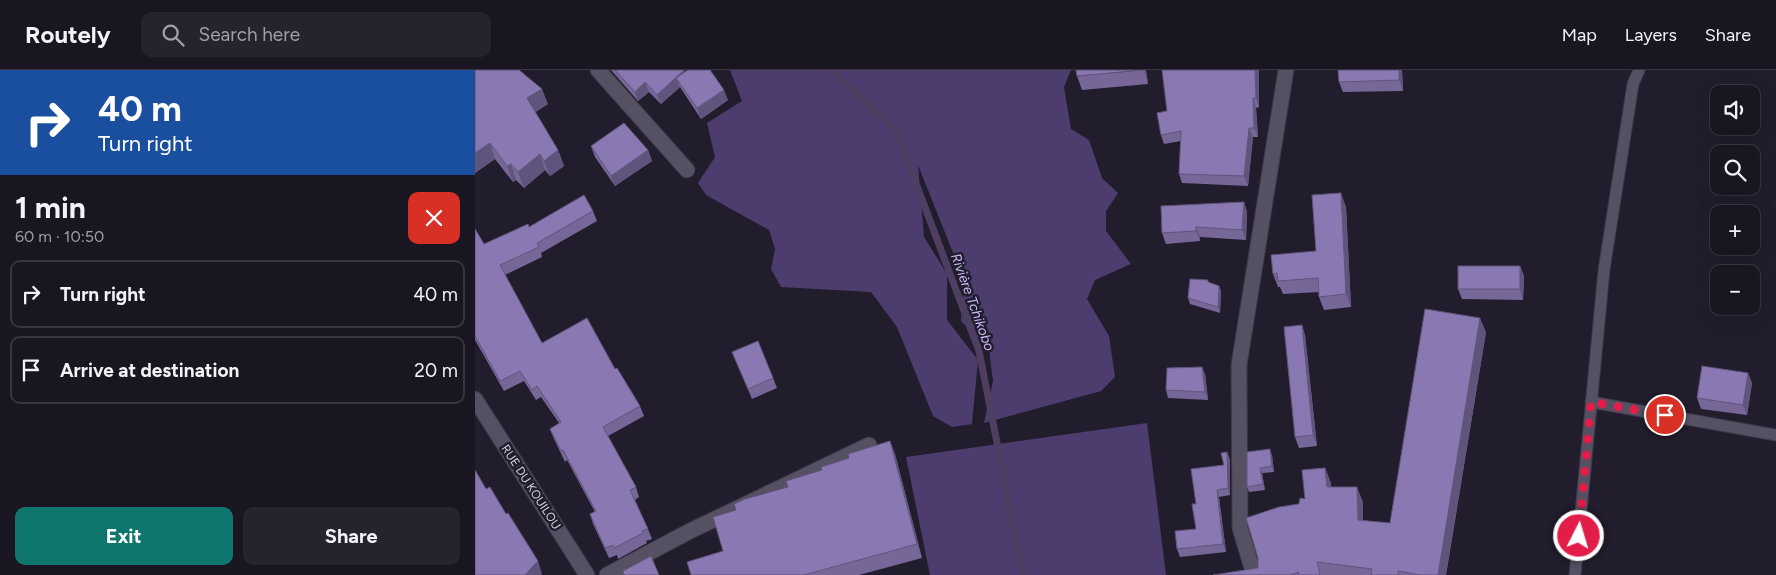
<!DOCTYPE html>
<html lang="en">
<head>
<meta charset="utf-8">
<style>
	body { margin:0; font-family:Figtree,sans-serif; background:#26232e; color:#f1f3f6; height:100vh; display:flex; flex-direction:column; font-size:19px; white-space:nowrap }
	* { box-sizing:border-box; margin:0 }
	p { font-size:16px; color:#9f9fa5 }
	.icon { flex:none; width:28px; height:28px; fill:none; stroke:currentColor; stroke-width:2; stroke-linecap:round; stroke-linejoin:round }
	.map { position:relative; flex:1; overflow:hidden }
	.side { display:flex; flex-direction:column; background:#191621; width:475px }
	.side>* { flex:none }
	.hud { background:#1a4fa0; color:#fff; overflow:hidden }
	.controls { position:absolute; left:1235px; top:15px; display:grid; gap:10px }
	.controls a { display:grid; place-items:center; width:50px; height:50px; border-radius:10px; background:#191621; box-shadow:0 5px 20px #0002,0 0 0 1px #37353f; font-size:25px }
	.pin { position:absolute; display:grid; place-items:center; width:42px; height:42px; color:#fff; margin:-21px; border:2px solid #fff; border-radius:50%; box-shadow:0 1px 5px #0007 }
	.me { position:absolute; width:55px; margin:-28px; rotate:5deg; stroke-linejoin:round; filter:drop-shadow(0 0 4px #0008) }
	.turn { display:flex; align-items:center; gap:18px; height:105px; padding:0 15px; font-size:22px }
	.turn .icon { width:65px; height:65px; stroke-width:2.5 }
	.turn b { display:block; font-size:35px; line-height:42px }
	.round { display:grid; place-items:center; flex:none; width:52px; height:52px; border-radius:10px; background:#26232e }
	.overview { display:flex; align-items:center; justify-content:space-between; height:85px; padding:0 15px }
	h1 { font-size:30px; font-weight:700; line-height:38px }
	.button { display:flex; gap:10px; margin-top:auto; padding:10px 15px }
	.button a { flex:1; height:58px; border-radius:10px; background:#0f766e; color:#fff; font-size:20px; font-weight:700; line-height:58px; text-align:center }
	.button a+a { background:#26232e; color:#f1f3f6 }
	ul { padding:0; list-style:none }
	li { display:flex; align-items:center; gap:15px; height:68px; margin:0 10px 8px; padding:0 5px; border:2px solid #37353f; border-radius:10px }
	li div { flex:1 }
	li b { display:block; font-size:19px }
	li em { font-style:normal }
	header { display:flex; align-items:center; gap:30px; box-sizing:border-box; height:70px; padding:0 25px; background:#191621; border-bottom:1px solid #37353f }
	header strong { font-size:24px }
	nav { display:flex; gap:28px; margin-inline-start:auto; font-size:18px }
	.search { width:350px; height:45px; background:#26232e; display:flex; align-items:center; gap:12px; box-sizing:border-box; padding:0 18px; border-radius:10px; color:#9f9fa5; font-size:19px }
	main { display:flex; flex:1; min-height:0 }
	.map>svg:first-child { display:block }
	.green { fill:#4d3d6f }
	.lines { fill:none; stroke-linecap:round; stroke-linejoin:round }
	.stream { stroke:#4e3f62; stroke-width:7 }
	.service-casing { stroke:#3b3744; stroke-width:13 }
	.minor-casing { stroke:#3b3744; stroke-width:17 }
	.service { stroke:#555062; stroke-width:11 }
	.minor { stroke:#555062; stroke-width:15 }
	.wall { fill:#766798 }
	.shaded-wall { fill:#60547c }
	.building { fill:#8978b1; stroke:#60547c }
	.route { stroke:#e11d48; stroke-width:9; stroke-dasharray:0 16.2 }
	.labels { text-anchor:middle; stroke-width:5; stroke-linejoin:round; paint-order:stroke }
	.street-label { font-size:12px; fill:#d3d0da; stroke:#211d2c }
	.water-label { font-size:14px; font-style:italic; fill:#c9b6f8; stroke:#211d2c }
</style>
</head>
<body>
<header>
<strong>Routely</strong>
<div class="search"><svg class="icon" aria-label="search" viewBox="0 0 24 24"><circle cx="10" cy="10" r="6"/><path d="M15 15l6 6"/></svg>Search here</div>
<nav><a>Map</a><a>Layers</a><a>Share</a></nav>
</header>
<main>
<section class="side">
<div class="hud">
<div class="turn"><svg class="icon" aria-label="right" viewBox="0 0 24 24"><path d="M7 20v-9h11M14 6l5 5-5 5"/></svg><div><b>40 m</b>Turn right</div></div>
</div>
<div class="overview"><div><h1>1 min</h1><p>60 m · 10:50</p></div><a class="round" style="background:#d93025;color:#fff"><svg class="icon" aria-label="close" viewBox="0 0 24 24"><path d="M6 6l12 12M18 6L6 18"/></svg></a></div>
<ul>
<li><svg class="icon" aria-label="right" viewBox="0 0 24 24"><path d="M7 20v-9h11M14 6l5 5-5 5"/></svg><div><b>Turn right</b></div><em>40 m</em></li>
<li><svg class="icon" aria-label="arrive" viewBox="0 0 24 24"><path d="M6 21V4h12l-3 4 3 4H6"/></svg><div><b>Arrive at destination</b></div><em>20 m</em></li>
</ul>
<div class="button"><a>Exit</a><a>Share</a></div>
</section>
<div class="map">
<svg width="1301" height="505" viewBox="0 0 1301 505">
	<rect width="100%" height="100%" fill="#211d2c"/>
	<!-- green -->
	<g class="green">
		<polygon points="255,0 596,0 589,17 596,59 614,70 627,108 643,123 631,141 631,161 656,194 620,210 612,229 634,266 640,307 626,321 509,353 518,311 514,280 486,251 489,210 443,95 449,167 472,204 472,250 503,290 497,354 477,357 458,346 422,257 396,222 306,217 296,199 300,179 294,160 231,125 223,113 240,87 232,53 267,31"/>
		<polygon points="672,353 691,505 455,505 431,387"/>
	</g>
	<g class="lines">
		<!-- stream -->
		<polyline class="stream" points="356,0 421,60 504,281 548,505"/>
		<!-- service casing -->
		<g class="service-casing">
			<g id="service">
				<polyline points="1116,332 1301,365"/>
				<polyline points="1100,505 1129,200 1158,14 1164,0"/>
			</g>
		</g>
		<!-- minor casing -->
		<g class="minor-casing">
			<g id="minor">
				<polyline points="123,0 212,100"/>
				<polyline points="0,329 112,505"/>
				<polyline points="132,505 215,461 394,375"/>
				<polyline points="779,505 765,458 764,295 811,0"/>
			</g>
		</g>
		<!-- service -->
		<use href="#service" class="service"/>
		<!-- minor -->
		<use href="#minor" class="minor"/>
	</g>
	<!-- wall -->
	<g class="wall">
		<polygon points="0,0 73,34 60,42 83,80 89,96 75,106 70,100 49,118 41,110 38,112 20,89 0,103"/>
		<polygon points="136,0 209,0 210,2 253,30 226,49 205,17 186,34 174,22 163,31"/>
		<polygon points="671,0 673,14 607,20 602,6"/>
		<polygon points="784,0 784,37 781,38 783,67 778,67 773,116 707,113 704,104 706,71 689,74 686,65 692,41"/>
		<polygon points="927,0 928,21 868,22 864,12"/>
		<polygon points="116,76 173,80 177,91 140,116 120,87"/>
		<polygon points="769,132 772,142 771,170 725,167 725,171 691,174 687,163"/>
		<polygon points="871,137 876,237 849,240 844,227 844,222 808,224 805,217 803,217 798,204 841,181"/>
		<polygon points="118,141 122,151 66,183 67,187 30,205 67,273 140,299 165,336 169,346 133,366 161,417 164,427 160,430 173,459 177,469 171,471 172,473 143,489 142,485 134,488 118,454 115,444 120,442 92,390 90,392 79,369 75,359 84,353 66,327 61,330 49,311 29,321 0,270 0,159 9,174"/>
		<polygon points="1045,196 1049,206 1048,230 987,229 983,219"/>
		<polygon points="734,212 744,216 746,221 745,243 715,234 713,228"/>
		<polygon points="827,255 830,265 842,376 824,378 820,367"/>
		<polygon points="1011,262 971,505 738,505 783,498 824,434 830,429 850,398 856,413 856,417 888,432 888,451 915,453"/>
		<polygon points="257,282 298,308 302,318 277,329"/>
		<polygon points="727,297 730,304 733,330 693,328 691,320"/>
		<polygon points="1273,303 1277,313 1272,345 1226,339 1222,328"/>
		<polygon points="415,371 420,384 447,488 384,505 216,505 248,481 261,440 374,388"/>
		<polygon points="752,382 755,390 755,425 744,427 751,482 705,487 702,479 721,459 721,434 749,395"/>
		<polygon points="772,382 797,385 799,402 787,403 790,420 774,422 772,417"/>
	</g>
	<!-- shaded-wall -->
	<g class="shaded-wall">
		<polygon points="209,0 213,9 201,8 205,17 186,34 182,25"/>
		<polygon points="669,0 671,0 673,14"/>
		<polygon points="780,0 784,0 784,37 781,28"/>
		<polygon points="924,0 927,0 928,21 924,10"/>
		<polygon points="170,12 174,22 163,31 160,22"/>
		<polygon points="67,19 73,34 58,44 52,28"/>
		<polygon points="249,20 253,30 226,49 222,38"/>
		<polygon points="778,28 781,38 783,67 779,58"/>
		<polygon points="774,58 778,67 773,116 769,106"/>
		<polygon points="15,73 20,89 0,103 0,83"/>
		<polygon points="83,80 89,96 75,106 69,91"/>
		<polygon points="173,80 177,91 140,116 136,106"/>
		<polygon points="65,84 70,100 49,118 43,102"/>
		<polygon points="36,94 41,110 38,112 32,96"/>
		<polygon points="866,123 871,137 876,237 871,224"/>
		<polygon points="769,132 772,142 771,170 767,160"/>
		<polygon points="721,157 725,167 725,171 721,161"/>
		<polygon points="1045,196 1049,206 1048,230 1045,219"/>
		<polygon points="744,216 746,221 745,243 743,237"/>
		<polygon points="1005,248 1011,262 971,505 963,505"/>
		<polygon points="827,255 830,265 842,376 838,365"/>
		<polygon points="727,297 730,304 733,330 730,322"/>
		<polygon points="1273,303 1277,313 1272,345 1268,335"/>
		<polygon points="415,371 420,384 447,488 442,474"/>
		<polygon points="795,379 797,385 799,402 797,396"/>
		<polygon points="752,382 755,390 755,425 753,418"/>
		<polygon points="785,398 787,403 790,420 788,414"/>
		<polygon points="850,398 856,413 857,431 852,417"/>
		<polygon points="882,417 888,432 888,465 883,450"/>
		<polygon points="742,420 744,427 751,482 748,474"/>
		<polygon points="63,491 67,504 66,505 50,505"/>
	</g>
	<!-- building -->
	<g class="building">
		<polygon points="0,0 44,0 67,19 52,28 83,80 69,91 65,84 43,102 36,94 32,96 15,73 0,83"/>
		<polygon points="140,0 209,0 182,25 170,12 160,22"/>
		<polygon points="213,0 235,0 249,20 222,38 201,8"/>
		<polygon points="601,0 667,0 602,6"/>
		<polygon points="687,0 780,0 781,28 778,28 779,58 774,58 769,106 704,104 706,61 686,65 682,43 692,41"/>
		<polygon points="863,0 924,0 924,10 864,12"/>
		<polygon points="149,53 173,80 136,106 116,76"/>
		<polygon points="866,123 871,224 844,227 843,208 803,211 802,203 798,204 796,185 841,181 837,125"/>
		<polygon points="109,125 118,141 62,173 64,177 25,195 67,273 112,248 140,299 142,298 165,336 128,357 161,417 155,420 173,459 167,461 168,463 139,478 138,475 130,478 115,444 121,441 88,380 86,381 75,359 86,352 62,316 57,320 45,301 25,311 0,266 0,159 9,174 53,154 54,157"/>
		<polygon points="769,132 767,160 721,157 721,161 687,163 686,136"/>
		<rect x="983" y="196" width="62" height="23"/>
		<polygon points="715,209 733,210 733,212 744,216 743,237 713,228"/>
		<polygon points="950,239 1005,248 963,505 946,505 923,501 923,505 896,505 897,499 842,492 845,505 823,505 824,502 814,505 738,505 783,498 783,488 771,448 804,437 824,434 825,428 830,429 827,400 850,398 852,417 882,417 883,450 915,453"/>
		<polygon points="827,255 838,365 820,367 809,257"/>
		<polygon points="283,271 298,308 273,319 257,282"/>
		<polygon points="1227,296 1273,303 1268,335 1222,328"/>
		<polygon points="727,297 730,322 691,320 692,298"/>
		<polygon points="415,371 442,474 329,505 216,505 212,492 248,481 238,447 261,440 259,434 270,429 313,417 311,411 347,400 346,397 374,388 373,384"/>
		<polygon points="795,379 797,396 785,398 788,414 772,417 772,382"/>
		<polygon points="752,382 753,418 742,420 748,474 702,479 700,461 721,459 717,434 721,434 716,399 749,395 746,383"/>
		<polygon points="0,400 11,419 15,417 31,444 33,443 63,491 50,505 0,505"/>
		<polygon points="176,486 184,505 149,505 148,501"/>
	</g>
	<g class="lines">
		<!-- route -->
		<polyline class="route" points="1104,466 1116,332 1190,345"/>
	</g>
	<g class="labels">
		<!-- street labels -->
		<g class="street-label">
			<text transform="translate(56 417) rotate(57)" y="4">RUE DU KOUILOU</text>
		</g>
		<!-- water labels -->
		<g class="water-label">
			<text transform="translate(498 232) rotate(70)" y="5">Rivière Tchikobo</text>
		</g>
	</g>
</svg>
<div class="controls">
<a><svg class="icon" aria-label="sound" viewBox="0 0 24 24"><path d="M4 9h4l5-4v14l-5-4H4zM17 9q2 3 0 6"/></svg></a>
<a><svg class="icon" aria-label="search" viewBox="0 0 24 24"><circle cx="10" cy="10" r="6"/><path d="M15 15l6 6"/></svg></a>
<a>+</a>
<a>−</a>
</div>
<div class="pin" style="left:1190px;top:345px;background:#d93025"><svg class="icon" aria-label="arrive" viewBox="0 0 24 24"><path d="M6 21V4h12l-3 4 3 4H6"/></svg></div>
<svg class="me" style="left:1104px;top:466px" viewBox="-20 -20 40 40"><circle r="17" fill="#e11d48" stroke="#fff" stroke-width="3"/><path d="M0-11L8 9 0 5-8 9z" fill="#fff"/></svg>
</div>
</main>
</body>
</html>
